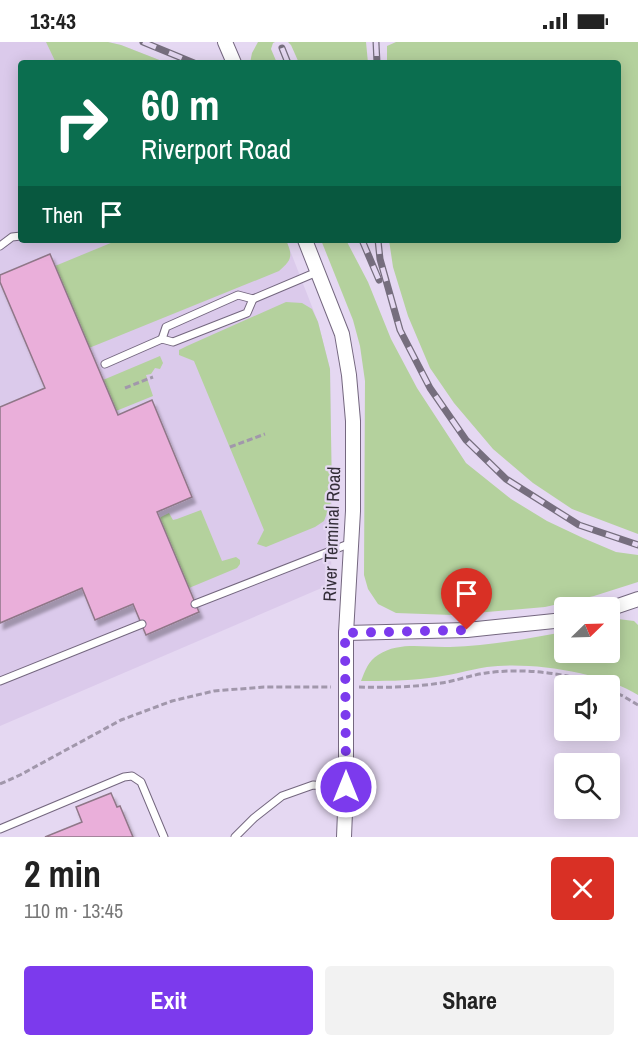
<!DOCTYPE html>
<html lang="en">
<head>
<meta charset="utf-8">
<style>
	body { margin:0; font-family:"Archivo Narrow",sans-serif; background:#f2f2f2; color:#222; height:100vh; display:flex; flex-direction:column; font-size:22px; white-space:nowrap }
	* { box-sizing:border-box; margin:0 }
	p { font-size:20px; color:#767676 }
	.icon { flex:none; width:33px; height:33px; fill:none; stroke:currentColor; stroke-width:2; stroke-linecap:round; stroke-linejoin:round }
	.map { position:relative; height:795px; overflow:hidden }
	.drawer { display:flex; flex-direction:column; background:#fff; flex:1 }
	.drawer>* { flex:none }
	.top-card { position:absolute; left:18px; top:18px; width:603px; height:183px; border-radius:6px; box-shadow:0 3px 15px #0003; background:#0b6e4f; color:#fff; overflow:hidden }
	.needle { width:39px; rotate:67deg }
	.tools { position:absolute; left:554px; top:555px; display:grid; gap:12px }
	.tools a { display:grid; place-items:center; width:66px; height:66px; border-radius:6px; background:#fff; box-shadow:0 3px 15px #0003; font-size:30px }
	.pin { position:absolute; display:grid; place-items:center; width:51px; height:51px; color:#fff; margin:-62px -26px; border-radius:50% 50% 50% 0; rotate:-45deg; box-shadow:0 0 6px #0007 }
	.pin .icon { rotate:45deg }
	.me { position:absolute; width:66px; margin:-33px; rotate:0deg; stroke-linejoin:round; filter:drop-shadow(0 0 4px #0008) }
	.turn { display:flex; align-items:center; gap:21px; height:126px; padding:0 24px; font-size:27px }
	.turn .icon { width:78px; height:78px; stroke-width:2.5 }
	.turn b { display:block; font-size:42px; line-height:51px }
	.then { display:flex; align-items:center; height:57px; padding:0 24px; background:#0003; gap:12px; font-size:22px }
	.round { display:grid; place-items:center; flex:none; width:63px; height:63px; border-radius:6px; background:#f2f2f2 }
	.headline { display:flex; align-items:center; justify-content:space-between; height:102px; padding:0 24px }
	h1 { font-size:36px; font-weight:800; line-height:45px }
	.cta { display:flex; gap:12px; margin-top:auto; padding:12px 24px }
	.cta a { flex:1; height:69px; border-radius:6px; background:#7c3aed; color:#fff; font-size:24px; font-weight:800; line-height:69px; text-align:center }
	.cta a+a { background:#f2f2f2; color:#222 }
	.status { display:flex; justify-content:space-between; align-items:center; height:42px; padding:0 30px; background:#fff; direction:ltr }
	.status svg { height:16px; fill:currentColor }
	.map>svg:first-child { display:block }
	.built { fill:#dbcaeb }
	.green { fill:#b4d19d }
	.building { fill:#eaafda; stroke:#8f7788; stroke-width:1.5; filter:url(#shadow) }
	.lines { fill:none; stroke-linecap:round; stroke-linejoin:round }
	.lane-casing { stroke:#74677f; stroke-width:9 }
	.street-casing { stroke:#74677f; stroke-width:16 }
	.path { stroke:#a197ab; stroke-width:3; stroke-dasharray:6 3; stroke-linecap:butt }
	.lane { stroke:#fff; stroke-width:7 }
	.street { stroke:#fff; stroke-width:14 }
	.rail-casing { stroke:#766e7e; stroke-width:7 }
	.rail { stroke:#e5d8f2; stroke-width:4.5; stroke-dasharray:14; stroke-linecap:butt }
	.route { stroke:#7c3aed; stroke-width:10; stroke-dasharray:0 18 }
	.labels { text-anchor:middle; stroke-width:4.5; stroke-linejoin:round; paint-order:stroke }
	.street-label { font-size:18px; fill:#332e38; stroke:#e5d8f2 }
</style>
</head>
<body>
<div class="status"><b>13:43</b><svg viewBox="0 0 49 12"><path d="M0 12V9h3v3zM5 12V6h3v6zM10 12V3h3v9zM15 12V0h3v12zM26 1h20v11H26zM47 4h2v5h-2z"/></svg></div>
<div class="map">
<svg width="638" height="795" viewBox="0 0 638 795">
	<defs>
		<filter id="shadow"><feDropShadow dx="3.5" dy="6" stdDeviation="1.5" flood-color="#0004"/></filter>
	</defs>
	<rect width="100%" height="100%" fill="#e5d8f2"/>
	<!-- built -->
	<polygon class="built" points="0,0 108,0 121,3 167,21 21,21 21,198 286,198 318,280 330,327 332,458 331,542 0,684"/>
	<!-- green -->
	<g class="green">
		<polygon points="46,0 108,0 121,3 167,21 56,21"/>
		<polygon points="258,0 275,0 273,1 271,7 277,21 250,21 252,11"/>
		<polygon points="288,0 366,0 368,21 299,21 291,3"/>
		<polygon points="396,0 638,0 638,492 572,467 533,441 493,407 454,361 430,326 408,274 393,225 389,198 618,198 618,21 387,21 387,4"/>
		<path d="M118,198h168c7,16 6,20 -7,31l-190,77 -34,-82z"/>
		<polygon points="321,198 346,198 368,240 391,297 417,346 466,421 511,457 547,479 583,496 616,510 638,513 638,540 594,554 545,565 452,573 396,571 378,562 368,547 364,533 365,339 360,304 353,278"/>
		<polygon points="286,260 302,261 312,267 318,280 330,327 332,458 324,479 315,485 266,505 257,502 264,488 194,319 179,313 179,308 187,304"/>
		<polygon points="160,314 163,321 160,327 155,326 151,332 146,333 153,354 116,369 103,338"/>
		<polygon points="201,468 222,519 236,515 240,518 240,522 237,526 189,546 159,476 169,471 173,478 177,477"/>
		<path d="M618,577l16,2 4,4v70c-35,-23 -109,-34 -151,-28 -19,3 -38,9 -58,11 -23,3 -46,3 -68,3 4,-10 7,-20 17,-26 22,-14 47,-7 72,-8 38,-1 76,-8 114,-15v20h45v-30z"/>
	</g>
	<!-- building -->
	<g class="building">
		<polygon points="50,212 118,373 152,358 192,455 157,470 199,570 146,593 133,562 95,578 82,546 0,581 0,365 45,346 0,240 0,233"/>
		<polygon points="111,751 117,765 120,764 133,795 45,795 82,780 76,765"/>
	</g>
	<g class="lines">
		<!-- lane casing -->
		<g class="lane-casing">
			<g id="lane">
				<polyline points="0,204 12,195 21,194"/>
				<polyline points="162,297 166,285 238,253 253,257 317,230"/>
				<polyline points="105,322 162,297 173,300 247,271 253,257"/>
				<polyline points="195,562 351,501"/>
				<polyline points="0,639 142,582"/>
				<polyline points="0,787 124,735 132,734 141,740 164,795"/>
				<polyline points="235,795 254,776 282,754 313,743 346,745"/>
			</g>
		</g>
		<!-- street casing -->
		<g class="street-casing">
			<g id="street">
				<polyline points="225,0 234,21"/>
				<polyline points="305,198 342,292 349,333 353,379 353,469 346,591 346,745 344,795"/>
				<polyline points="609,567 638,557"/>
				<polyline points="346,591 467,588 564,578"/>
			</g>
		</g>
		<!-- path -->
		<g class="path">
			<polyline points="125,346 153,335"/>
			<polyline points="230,405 265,392"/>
			<path d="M359,645c27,1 56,0 82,-4 15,-2 30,-8 45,-10 34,-5 81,-1 113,13"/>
			<polyline points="609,648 623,654 638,663"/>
			<polyline points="0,742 20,733 121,678 172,659 214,649 264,645 331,645"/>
		</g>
		<!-- lane -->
		<use href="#lane" class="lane"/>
		<!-- street -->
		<use href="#street" class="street"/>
		<!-- rail casing -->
		<g class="rail-casing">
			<g id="rail">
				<polyline points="143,0 194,21"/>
				<polyline points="376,0 377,21"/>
				<polyline points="282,6 288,21"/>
				<polyline points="362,198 379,238"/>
				<polyline points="378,198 380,217 400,288 430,346 466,398 506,437 579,483 638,503"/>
			</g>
		</g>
		<!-- rail -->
		<use href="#rail" class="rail"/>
	</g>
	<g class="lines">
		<!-- route -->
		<polyline class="route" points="346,745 345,591 467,588"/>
	</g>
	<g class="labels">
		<!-- street labels -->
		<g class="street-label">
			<text transform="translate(332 492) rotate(-88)" y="6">River Terminal Road</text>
		</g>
	</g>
</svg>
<div class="tools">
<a><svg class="needle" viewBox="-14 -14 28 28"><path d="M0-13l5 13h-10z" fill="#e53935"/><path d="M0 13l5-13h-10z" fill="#767676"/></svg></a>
<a><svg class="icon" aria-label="sound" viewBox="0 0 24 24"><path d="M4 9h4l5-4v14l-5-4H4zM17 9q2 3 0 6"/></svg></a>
<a><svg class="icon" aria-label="search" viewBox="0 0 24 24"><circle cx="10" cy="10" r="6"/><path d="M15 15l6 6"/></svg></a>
</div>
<div class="pin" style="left:467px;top:588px;background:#d93025"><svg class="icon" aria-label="arrive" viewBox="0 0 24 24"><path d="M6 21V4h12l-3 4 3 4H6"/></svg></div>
<svg class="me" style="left:346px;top:745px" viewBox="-20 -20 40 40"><circle r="17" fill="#7c3aed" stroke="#fff" stroke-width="3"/><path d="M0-11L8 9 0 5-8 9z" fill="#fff"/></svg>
<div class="top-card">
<div class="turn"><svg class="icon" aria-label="right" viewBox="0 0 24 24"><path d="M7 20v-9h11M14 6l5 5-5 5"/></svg><div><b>60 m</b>Riverport Road</div></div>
<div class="then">Then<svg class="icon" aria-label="arrive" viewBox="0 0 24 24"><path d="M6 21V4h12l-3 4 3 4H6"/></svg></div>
</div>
</div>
<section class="drawer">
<div class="headline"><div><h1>2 min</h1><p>110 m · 13:45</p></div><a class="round" style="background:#d93025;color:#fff"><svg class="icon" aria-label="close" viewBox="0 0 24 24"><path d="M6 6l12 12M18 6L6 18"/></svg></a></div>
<div class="cta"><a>Exit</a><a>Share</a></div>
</section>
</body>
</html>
